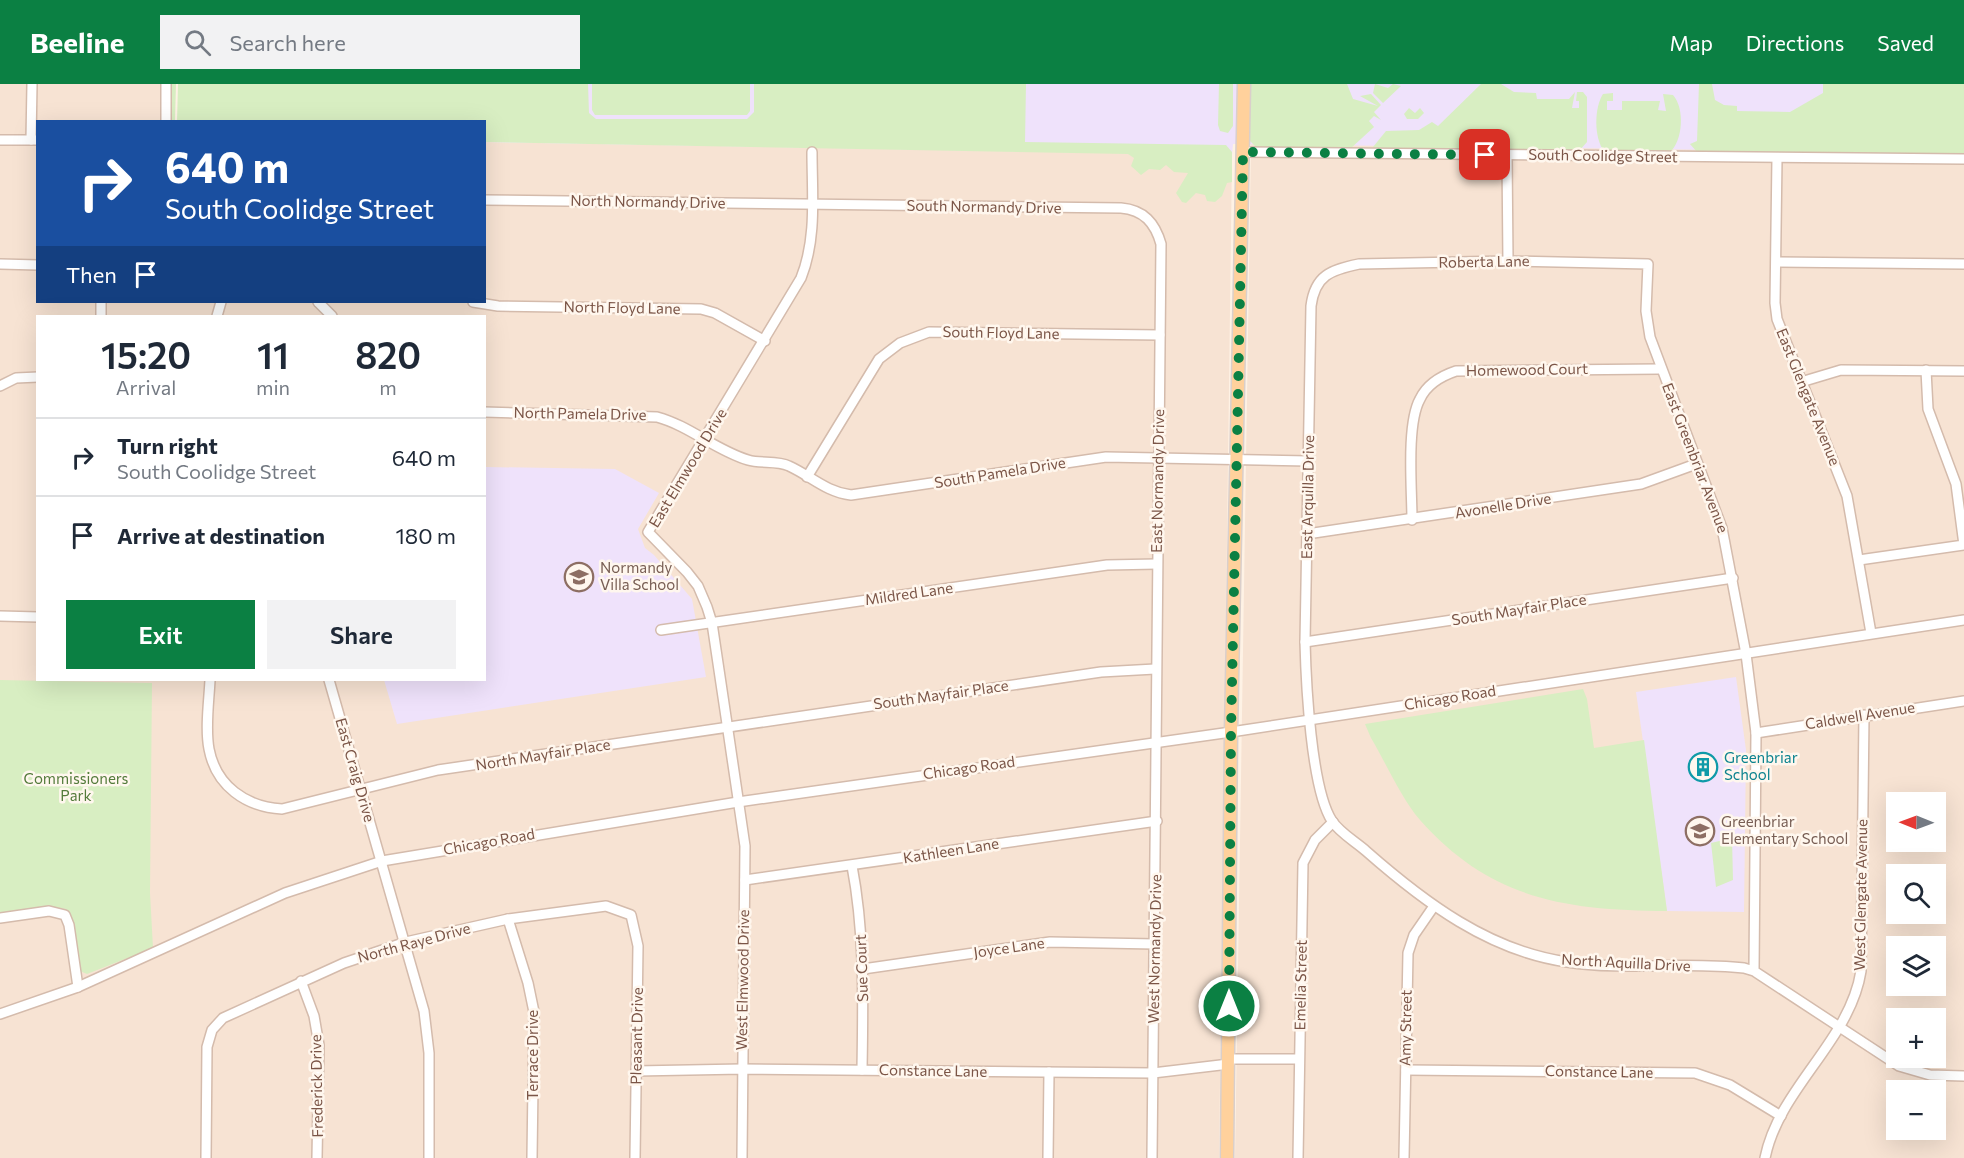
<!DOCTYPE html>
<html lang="en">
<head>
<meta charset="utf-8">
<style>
	body { margin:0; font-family:Commissioner,sans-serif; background:#f2f2f3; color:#1f2937; height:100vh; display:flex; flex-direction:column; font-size:22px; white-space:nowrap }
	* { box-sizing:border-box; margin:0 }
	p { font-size:20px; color:#747a83 }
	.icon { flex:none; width:33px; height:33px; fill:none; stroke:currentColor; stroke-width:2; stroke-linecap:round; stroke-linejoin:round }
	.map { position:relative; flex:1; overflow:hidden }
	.sheet { position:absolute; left:36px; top:231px; width:450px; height:366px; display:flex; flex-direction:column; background:#fff; border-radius:0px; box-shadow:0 6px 24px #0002 }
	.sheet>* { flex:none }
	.hud { position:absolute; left:36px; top:36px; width:450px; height:183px; border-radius:0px; box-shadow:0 6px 24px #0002; background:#1a4fa0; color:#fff; overflow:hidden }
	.needle { width:39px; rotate:271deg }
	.controls { position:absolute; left:1886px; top:708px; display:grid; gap:12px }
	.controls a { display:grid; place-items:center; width:60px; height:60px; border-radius:0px; background:#fff; box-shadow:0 6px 24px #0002; font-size:30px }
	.pin { position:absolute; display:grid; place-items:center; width:51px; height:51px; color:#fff; margin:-26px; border-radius:12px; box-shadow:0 3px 9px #0006 }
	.me { position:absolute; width:66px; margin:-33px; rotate:0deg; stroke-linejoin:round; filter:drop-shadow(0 0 4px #0008) }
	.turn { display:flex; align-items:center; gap:21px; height:126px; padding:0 30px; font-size:27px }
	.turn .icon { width:78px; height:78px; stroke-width:2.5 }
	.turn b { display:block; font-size:42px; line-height:51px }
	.then { display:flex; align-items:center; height:57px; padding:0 30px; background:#0003; gap:12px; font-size:22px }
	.eta { display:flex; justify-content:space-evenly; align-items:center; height:102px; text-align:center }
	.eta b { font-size:36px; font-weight:600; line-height:42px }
	.button { display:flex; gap:12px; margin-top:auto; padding:12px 30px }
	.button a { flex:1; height:69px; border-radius:0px; background:#0b8043; color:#fff; font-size:24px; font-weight:600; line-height:69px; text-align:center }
	.button a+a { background:#f2f2f3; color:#1f2937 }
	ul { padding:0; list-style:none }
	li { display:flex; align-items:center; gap:18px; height:78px; padding:0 30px; border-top:2px solid #e0e1e3 }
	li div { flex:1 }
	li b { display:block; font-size:22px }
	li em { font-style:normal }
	header { display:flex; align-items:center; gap:36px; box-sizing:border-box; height:84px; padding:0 30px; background:#0b8043; color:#fff }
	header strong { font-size:28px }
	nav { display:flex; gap:33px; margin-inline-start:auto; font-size:21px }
	.search { width:420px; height:54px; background:#f2f2f3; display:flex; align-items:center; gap:15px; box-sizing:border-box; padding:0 21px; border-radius:0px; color:#747a83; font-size:22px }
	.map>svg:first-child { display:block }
	.residential { fill:#f7e3d3; fill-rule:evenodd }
	.education { fill:#efe2fb }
	.green { fill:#d8eec2 }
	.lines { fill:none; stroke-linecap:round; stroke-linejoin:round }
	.minor-casing { stroke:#d4bbac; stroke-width:12 }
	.major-casing { stroke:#dacfcb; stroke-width:15 }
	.minor { stroke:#fff; stroke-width:9 }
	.major { stroke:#ffd19c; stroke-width:12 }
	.route { stroke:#0b8043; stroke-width:10; stroke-dasharray:0 18 }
	.labels { text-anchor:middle; stroke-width:5; stroke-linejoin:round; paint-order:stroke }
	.street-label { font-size:15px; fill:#7b5547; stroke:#fff7ee }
	.education-label { font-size:15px; fill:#785e54; stroke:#fff7ee; text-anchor:start }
	.culture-label { font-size:15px; fill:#0d838f; stroke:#fff7ee; text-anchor:start }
	.park-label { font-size:15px; fill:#547b3b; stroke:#fff7ee }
</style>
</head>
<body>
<header>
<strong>Beeline</strong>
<div class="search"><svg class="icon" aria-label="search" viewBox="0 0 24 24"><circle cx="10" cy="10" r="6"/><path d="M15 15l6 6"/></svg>Search here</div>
<nav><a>Map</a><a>Directions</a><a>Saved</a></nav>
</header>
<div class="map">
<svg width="1964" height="1074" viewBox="0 0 1964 1074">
	<rect width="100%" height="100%" fill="#fef2e5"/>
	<!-- residential -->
	<g class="residential">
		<path d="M0,0h172v37l-134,1v180h446l1,-160 747,13 -13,1003h-1219zM38,232h446v364h-446z"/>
		<path d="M1251,60l713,7v1007h-729zM1896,718h39v40h-39zM1896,790h39v40h-39zM1896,862h39v40h-39zM1896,934h39v40h-39zM1896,1006h39v40h-39z"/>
	</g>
	<!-- education -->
	<g class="education">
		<polygon points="273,0 1964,0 1964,69 1233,60 1232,71 485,58 484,38 272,38"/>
		<polygon points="485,383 615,385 659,409 638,445 645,464 654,471 692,515 706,593 397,640 384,596 484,596"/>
		<polygon points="1736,593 1746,666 1744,828 1667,827 1636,608"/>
	</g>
	<!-- green -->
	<g class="green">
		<polygon points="170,0 176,0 175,37 169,37"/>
		<polygon points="178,0 588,0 589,29 596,35 747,35 754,28 754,0 1026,0 1025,58 1226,61 1232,68 1232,98 1227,99 1222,112 1215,118 1207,117 1205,111 1196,109 1186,119 1182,118 1176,109 1188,89 1174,88 1166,81 1160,86 1149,85 1141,91 1131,82 1134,74 1128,70 485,58 484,38 177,38"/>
		<polygon points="592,0 750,0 750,27 747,31 595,31 592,26"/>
		<polygon points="1219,0 1233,0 1233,42 1228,49 1220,47 1218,41"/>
		<polygon points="1249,0 1347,0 1353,15 1378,22 1360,12 1371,10 1381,21 1374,28 1381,36 1374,32 1369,37 1374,43 1350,65 1258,65 1249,56"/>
		<polygon points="1375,0 1388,4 1393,0 1401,2 1383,19 1373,9"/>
		<polygon points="1481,0 1501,0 1514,8 1536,9 1537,15 1569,15 1575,8 1572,24 1579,24 1579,17 1576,17 1577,8 1583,8 1587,13 1587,58 1579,67 1376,66 1373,63 1386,47 1419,46 1432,38 1438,42"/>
		<polygon points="1699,0 1712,0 1715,16 1724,21 1737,22 1737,27 1790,28 1823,9 1823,0 1964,0 1964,70 1697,68 1690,60 1697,57"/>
		<path d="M1613,9v8h-6v9h15v-9h38l-2,9 8,1 -3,-17 10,1c12,13 10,46 -3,57l-66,-1c-10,-13 -10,-43 -1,-57z"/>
		<polygon points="1409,24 1415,29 1420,24 1424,29 1418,35 1407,35 1404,30"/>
		<polygon points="0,596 152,599 150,809 153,864 87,890 80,887 73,840 66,825 49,822 0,830"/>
		<path d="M1583,605l4,10 7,49 50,-8 23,171c-101,-1 -176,-11 -247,-91 -19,-22 -34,-57 -49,-82l-6,-14z"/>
		<polygon points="1732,754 1733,796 1716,803 1711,759"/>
	</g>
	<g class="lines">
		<!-- minor casing -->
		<g class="minor-casing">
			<g id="minor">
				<polyline points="166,38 166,0"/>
				<polyline points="0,56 38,56"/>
				<polyline points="31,56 32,0"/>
				<polyline points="1243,68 1964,75"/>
				<polyline points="1507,71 1508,177"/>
				<polyline points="1777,74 1775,219 1777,235 1847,412 1871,549"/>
				<path d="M484,116l637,8c23,2 34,15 40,36l-9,914"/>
				<polyline points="1777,178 1964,180"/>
				<polyline points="0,180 38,181"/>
				<polyline points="318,218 332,232"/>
				<polyline points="473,218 498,222 701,225 715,229 765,257"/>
				<polyline points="101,232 101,218"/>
				<polyline points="217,232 221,218"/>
				<polyline points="1801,298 1841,286 1964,287"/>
				<polyline points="0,302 16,294 38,293"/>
				<path d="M484,328l173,5c33,9 58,33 91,43 13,4 29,0 41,6 22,10 37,26 62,29l255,-38 202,4"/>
				<polyline points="807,393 879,275 900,259 929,248 1160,251"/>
				<path d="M1412,436c0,-30 -6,-96 8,-121 7,-15 21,-23 36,-28l204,-2"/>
				<polyline points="1307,450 1641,400 1696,380"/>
				<polyline points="1859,476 1964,461 1956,400 1928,325 1926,286"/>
				<polyline points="0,532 38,533"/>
				<polyline points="661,546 1107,481 1157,480"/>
				<polyline points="1305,558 1733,494"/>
				<path d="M210,596c-1,21 -5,48 -1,69 7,37 37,58 73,60l156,-39 663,-98 54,-3"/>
				<polyline points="329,596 424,927 429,969 429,1074"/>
				<polyline points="1756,649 1964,617"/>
				<path d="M852,782c13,68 11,135 10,204"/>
				<polyline points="745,796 1157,737"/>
				<polyline points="0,834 49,827 65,831 69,841 78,903"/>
				<polyline points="508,835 528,899 534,928 532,1074"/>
				<polyline points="863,885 1050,858 1155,860"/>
				<path d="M1754,887l2,-238 -10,-79 -24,-126 -72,-191 -4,-26 2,-47 -140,-3 -149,3c-28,6 -44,11 -48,42l-6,336c1,40 6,147 27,179 8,12 24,21 34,30 58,51 123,100 201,111 58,9 119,-1 177,6l10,3 145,95 31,9 34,1"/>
				<polyline points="301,897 314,932 319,961 317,1074"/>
				<polyline points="0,930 78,903 285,809 382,777 738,718 1231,648 1964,536"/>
				<polyline points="1229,975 1299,975"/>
				<polyline points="1406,986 1695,989 1730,1001 1781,1032"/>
				<polyline points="636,987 742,985 1153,989 1229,980"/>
				<polyline points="206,1074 207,963 212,946 223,934 344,879 406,858 508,835 606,822 631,831 638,862 635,1074"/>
				<path d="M742,1074l3,-312 -19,-129 -14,-94 -5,-16 -9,-21 -11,-14 -39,-40 153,-254c16,-40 11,-84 11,-126"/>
				<polyline points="1048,1074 1049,988"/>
				<polyline points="1298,1074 1303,779 1315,756 1333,738"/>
				<polyline points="1404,1074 1408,869 1414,851 1434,822"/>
				<path d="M1765,1074c14,-70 85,-117 96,-187l3,-256"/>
			</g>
		</g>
		<!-- major casing -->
		<g class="major-casing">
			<polyline id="major" points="1227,1074 1231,648 1244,0"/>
		</g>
		<!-- minor -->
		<use href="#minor" class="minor"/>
		<!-- major -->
		<use href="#major" class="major"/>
	</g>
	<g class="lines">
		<!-- route -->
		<polyline class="route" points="1229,922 1231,648 1243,68 1485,71"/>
	</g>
	<!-- icons -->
	<defs>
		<g id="school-ring" transform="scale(1.5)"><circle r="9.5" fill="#fff7ee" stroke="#8d6e63" stroke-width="1.5"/><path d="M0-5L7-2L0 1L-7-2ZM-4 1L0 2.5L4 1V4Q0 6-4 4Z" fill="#8d6e63"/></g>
		<g id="building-ring" transform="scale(1.5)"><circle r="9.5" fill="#fff7ee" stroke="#0f9aa8" stroke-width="1.5"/><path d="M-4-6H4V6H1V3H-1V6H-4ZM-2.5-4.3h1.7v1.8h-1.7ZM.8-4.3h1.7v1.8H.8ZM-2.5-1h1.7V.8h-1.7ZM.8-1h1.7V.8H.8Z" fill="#0f9aa8"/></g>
	</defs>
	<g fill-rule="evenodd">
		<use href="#school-ring" x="579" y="493"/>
		<use href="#building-ring" x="1703" y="683"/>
		<use href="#school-ring" x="1700" y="747"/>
	</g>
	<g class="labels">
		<!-- street labels -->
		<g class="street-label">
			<text transform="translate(1603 72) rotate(1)" y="5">South Coolidge Street</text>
			<text transform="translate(648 118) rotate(1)" y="5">North Normandy Drive</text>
			<text transform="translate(984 123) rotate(1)" y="5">South Normandy Drive</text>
			<text transform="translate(1484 178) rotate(-1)" y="5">Roberta Lane</text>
			<text transform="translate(622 224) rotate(1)" y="5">North Floyd Lane</text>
			<text transform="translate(1001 249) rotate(1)" y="5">South Floyd Lane</text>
			<text transform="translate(1527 286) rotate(-1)" y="5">Homewood Court</text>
			<text transform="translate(1808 313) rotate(68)" y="5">East Glengate Avenue</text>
			<text transform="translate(580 330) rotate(1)" y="5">North Pamela Drive</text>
			<text transform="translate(1695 374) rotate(69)" y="5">East Greenbriar Avenue</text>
			<text transform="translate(688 384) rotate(-59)" y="5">East Elmwood Drive</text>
			<text transform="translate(1000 389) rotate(-9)" y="5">South Pamela Drive</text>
			<text transform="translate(1158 397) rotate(-89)" y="5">East Normandy Drive</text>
			<text transform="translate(1308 413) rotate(-89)" y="5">East Arquilla Drive</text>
			<text transform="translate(1503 422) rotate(-9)" y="5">Avonelle Drive</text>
			<text transform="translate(909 510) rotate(-8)" y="5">Mildred Lane</text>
			<text transform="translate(1519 526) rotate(-9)" y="5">South Mayfair Place</text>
			<text transform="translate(941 611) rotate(-8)" y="5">South Mayfair Place</text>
			<text transform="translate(1450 614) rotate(-9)" y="5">Chicago Road</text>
			<text transform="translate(1860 632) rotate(-9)" y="5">Caldwell Avenue</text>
			<text transform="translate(543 671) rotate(-9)" y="5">North Mayfair Place</text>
			<text transform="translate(969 684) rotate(-8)" y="5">Chicago Road</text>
			<text transform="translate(355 686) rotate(74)" y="5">East Craig Drive</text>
			<text transform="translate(489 758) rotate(-10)" y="5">Chicago Road</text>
			<text transform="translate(951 767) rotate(-9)" y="5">Kathleen Lane</text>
			<text transform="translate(1861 811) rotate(-89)" y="5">West Glengate Avenue</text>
			<text transform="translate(414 859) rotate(-15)" y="5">North Raye Drive</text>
			<text transform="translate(1009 864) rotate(-8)" y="5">Joyce Lane</text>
			<text transform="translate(1155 865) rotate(-89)" y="5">West Normandy Drive</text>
			<text transform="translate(1626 879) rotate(3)" y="5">North Aquilla Drive</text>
			<text transform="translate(862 884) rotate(-92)" y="5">Sue Court</text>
			<text transform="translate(743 896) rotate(-89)" y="5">West Elmwood Drive</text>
			<text transform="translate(1301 901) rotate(-89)" y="5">Emelia Street</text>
			<text transform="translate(1406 944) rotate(-89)" y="5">Amy Street</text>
			<text transform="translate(637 952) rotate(-89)" y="5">Pleasant Drive</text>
			<text transform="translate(533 971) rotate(-90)" y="5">Terrace Drive</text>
			<text transform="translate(933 987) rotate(1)" y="5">Constance Lane</text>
			<text transform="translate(1599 988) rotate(1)" y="5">Constance Lane</text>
			<text transform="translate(317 1002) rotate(-91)" y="5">Frederick Drive</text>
		</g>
		<!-- education labels -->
		<g class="education-label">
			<text x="600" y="489">Normandy<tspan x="600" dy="17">Villa School</tspan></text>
			<text x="1721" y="743">Greenbriar<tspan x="1721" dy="17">Elementary School</tspan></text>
		</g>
		<!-- culture labels -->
		<g class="culture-label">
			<text x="1724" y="679">Greenbriar<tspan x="1724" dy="17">School</tspan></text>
		</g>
		<!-- park labels -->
		<g class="park-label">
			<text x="76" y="700">Commissioners<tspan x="76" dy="17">Park</tspan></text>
		</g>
	</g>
</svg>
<div class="controls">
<a><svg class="needle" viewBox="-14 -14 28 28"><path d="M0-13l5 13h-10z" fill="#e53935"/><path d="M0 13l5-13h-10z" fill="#747a83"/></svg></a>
<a><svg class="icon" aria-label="search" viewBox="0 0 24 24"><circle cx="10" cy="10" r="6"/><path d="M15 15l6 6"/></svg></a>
<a><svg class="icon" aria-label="layers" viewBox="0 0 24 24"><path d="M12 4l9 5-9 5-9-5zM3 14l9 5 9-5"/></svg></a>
<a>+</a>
<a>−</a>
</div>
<div class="pin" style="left:1485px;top:71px;background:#d93025"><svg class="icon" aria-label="arrive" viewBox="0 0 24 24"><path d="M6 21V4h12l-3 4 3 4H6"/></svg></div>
<svg class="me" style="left:1229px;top:922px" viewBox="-20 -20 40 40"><circle r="17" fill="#0b8043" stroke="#fff" stroke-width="3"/><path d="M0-11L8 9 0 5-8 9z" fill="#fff"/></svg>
<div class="hud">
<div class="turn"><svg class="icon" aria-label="right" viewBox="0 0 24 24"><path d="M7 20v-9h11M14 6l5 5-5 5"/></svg><div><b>640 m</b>South Coolidge Street</div></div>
<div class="then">Then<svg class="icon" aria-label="arrive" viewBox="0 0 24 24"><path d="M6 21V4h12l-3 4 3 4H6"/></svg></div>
</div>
<section class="sheet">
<div class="eta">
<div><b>15:20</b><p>Arrival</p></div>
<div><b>11</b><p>min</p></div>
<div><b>820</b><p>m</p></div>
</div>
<ul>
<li><svg class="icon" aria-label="right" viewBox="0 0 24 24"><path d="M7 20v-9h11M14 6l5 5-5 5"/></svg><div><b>Turn right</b><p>South Coolidge Street</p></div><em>640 m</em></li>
<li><svg class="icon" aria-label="arrive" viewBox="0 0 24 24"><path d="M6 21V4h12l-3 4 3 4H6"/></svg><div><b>Arrive at destination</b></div><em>180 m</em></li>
</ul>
<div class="button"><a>Exit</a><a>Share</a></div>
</section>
</div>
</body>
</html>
